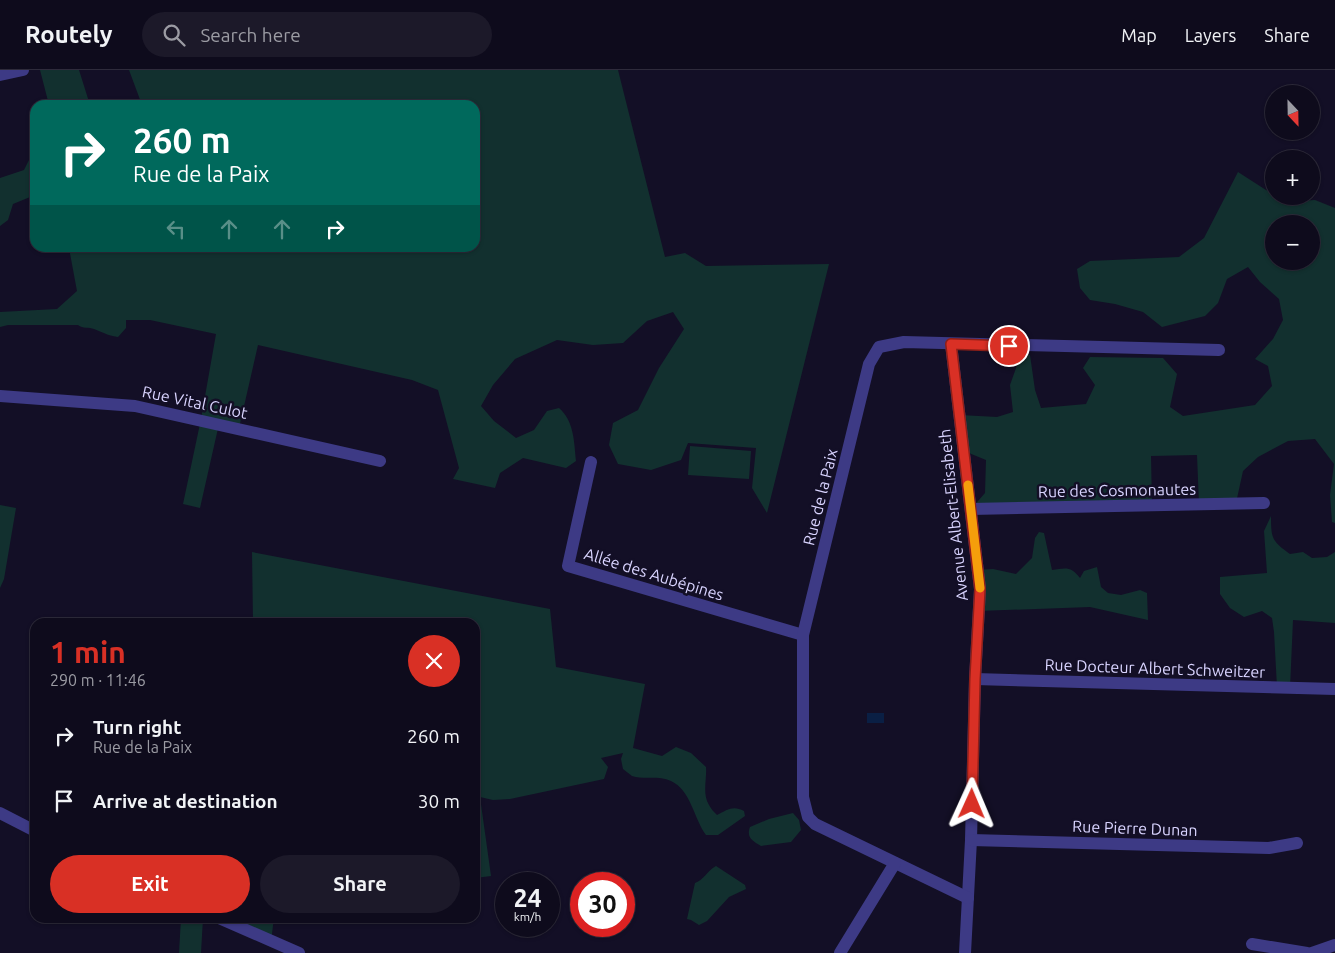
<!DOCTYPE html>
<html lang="en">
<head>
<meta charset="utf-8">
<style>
	body { margin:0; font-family:Ubuntu,sans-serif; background:#1c1929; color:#f1f3f6; height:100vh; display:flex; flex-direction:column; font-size:19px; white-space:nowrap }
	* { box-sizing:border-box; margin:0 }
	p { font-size:16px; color:#9b9ba3 }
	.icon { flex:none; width:28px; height:28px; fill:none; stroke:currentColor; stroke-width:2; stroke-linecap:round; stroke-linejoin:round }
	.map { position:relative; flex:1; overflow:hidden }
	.panel { position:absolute; left:30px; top:548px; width:450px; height:305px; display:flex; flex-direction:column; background:#0e0b1c; border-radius:15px; box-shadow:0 1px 4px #0004,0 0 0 1px #2e2b3b }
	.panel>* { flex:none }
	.guide { position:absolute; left:30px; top:30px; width:450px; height:152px; border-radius:15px; box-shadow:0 1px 4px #0004,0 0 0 1px #2e2b3b; background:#00695c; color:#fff; overflow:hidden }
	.needle { width:32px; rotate:158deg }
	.tools { position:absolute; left:1265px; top:15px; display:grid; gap:10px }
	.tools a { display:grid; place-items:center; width:55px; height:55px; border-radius:50%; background:#0e0b1c; box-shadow:0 1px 4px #0004,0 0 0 1px #2e2b3b; font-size:25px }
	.speed { position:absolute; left:495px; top:802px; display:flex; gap:10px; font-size:25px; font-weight:700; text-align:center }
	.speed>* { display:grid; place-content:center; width:65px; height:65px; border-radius:50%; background:#0e0b1c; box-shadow:0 1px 4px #0004,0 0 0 1px #2e2b3b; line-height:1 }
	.speed small { font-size:12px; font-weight:400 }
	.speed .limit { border:8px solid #d22; background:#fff; color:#111 }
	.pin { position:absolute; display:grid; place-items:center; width:42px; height:42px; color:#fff; margin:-21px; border:2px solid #fff; border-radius:50%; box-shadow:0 1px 5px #0007 }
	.me { position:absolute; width:55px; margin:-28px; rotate:1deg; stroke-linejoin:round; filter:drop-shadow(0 0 4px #0008) }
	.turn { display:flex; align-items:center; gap:18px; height:105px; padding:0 20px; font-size:22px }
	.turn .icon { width:65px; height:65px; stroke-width:2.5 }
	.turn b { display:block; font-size:35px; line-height:42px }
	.lanes { display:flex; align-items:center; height:48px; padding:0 20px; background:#0003; justify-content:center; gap:25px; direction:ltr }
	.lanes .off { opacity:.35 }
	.round { display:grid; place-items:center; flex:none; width:52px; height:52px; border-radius:26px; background:#1c1929 }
	.overview { display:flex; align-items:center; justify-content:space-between; height:85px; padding:0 20px }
	h1 { font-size:30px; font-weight:700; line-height:38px; color:#d93025 }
	.cta { display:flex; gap:10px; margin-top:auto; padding:10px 20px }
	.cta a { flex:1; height:58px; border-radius:30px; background:#d93025; color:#fff; font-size:20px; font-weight:700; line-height:58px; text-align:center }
	.cta a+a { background:#1c1929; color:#f1f3f6 }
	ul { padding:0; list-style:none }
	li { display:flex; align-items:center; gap:15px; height:65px; padding:0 20px }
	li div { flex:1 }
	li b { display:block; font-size:19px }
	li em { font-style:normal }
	header { display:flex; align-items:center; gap:30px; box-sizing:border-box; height:70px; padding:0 25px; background:#0e0b1c; border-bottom:1px solid #2e2b3b }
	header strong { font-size:24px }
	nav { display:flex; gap:28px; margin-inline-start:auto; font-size:18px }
	.search { width:350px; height:45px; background:#1c1929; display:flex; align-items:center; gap:12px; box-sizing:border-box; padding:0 18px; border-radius:28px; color:#9b9ba3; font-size:19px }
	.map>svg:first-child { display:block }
	.green { fill:#12302f; fill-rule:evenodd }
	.water { fill:#0a1f44 }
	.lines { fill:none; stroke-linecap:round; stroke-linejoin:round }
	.minor { stroke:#3d3a85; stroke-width:12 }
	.route-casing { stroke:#8d1f18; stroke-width:12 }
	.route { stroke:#d93025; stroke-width:9 }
	.slow { stroke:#f59e0b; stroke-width:9 }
	.labels { text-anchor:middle; stroke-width:5; stroke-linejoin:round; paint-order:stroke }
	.street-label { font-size:16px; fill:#d9d4ff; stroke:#130f26 }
</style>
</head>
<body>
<header>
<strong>Routely</strong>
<div class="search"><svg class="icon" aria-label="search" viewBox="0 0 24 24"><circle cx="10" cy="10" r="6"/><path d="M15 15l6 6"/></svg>Search here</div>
<nav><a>Map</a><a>Layers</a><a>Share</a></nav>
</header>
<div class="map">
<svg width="1335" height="883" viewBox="0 0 1335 883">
	<rect width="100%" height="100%" fill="#130f26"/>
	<!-- green -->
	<g class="green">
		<polygon points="40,0 79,0 90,35 45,35 48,31"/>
		<path d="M129,0h489l47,187 20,-4 21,13 123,-2 -62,249 -15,-25 4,-40 -68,-5 -7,17 -30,10 -33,-6 -9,-19 4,-22 25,-13 21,-42 25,-39 -11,-17 -26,9 -24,22 -30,2 -36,-5 -42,19 -22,26 -12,21 13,15 22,17 18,-8 13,-19 12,-3c15,13 15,33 17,53l-10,7 -43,-10 -23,15 -5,15 -42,-9 6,-11 -21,-78 -26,-10 -154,-35 -19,83 -20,-4 -19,84 -17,-4 18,-85 15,-85 -66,-14h-24v8l-8,9c-12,-2 -13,-4 -24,-8 -5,-2 -11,0 -16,-4h-70l-8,2v-15l57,-3 20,-18 -8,-43h406v-143h-333z"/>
		<polygon points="35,78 35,125 13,134 8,150 0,156 0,108 24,100"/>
		<path d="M1238,102l28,18 8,3v3h10l13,5 18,-1 20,8v315l-3,-1 -2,-27 4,-31 -19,-25 -27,2 -30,16 -15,14 -7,32 -37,1 -2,-49 -46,1 1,50 -181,3 14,-16 1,-33 -22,-9 -4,-36 37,2 16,-5 -3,-27 11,-31 9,1 5,35 6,18 45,-4 9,-19 -12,-17 7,-11 73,1 14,16 -7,33 13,9 72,-11 17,-19 -4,-20 -13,-7 18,-20 10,-19 -4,-21 -19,-17 -12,-15 -21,12 -9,24 -13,13 -43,11 -19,-15 -28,-8 -25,-4 -10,-12 -3,-19 13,-8 89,-4 25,-19zM1274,154h37v37h-37z"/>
		<polygon points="690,376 751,381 749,409 688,405"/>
		<polygon points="0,435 16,438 4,509 0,518"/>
		<path d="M1271,446c0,23 1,25 19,38l13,-2 9,6 15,-1 8,-5v71l-42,-3 -3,68 -13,-1 -3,-55 -2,-14 -10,-7 -18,6 -14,-9 -10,-14v-17l47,-4 -3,-42z"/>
		<path d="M1039,462l5,1 8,37c14,-2 19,-4 28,8l4,-7 13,-4 4,20 7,6 13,2 19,-5 7,3 1,27 -58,-13 -112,4 -1,-41 16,-1 23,5 16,-16 3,-20z"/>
		<path d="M252,482l298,57 6,58 89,17 -12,64 29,8 14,-9 15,6 15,14c1,12 -4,27 3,38 2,4 5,7 8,10 10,-5 16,-10 27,-4l1,5 -27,19h-12c-12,-16 -15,-45 -35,-54 -12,-6 -27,-1 -39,-5 -3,-2 -6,-5 -9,-7l-2,-10 2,-6 -22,5 7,9 -4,12 -94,20 -17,1 -13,-3 11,79 -16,2v-256h-222z"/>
		<path d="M793,743l6,7 2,10 -10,12 -30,4c-8,-5 -15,-8 -11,-19l19,-8z"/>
		<path d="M716,796l29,19 1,4 -17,8 -22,24 -8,4 -8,-5 -4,-1 8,-36c9,-3 12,-12 21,-17z"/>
		<polygon points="181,848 203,848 201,883 179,883"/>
		<polygon points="219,848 274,848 271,871"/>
	</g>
	<!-- water -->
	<rect class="water" x="867" y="643" width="17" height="10"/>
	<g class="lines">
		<!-- minor -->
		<g class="minor">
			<polyline points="0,5 23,0"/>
			<polyline points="951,274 980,519 975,609 971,770 965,883"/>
			<polyline points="0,326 135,336 380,391"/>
			<polyline points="591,392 568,496 803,565"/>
			<polyline points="971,439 1264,433"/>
			<polyline points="975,609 1335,619"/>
			<polyline points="0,743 35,761"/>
			<polyline points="971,770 1269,778 1297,773"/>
			<polyline points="968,828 815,754 808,747 803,727 803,565 869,294 879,277 904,272 1219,280"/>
			<polyline points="219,848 299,883"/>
			<polyline points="1252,874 1307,883"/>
			<polyline points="840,883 895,793"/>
			<polyline points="1312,883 1335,875"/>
		</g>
	</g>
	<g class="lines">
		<!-- route casing -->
		<g class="route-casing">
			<polyline id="route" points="972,734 975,609 980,519 951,274 1009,276"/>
		</g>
		<!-- route -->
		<use href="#route" class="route"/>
		<!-- slow -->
		<polyline class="slow" points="968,415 980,518"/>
	</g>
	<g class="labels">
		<!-- street labels -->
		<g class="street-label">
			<text transform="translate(195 332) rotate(12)" y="6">Rue Vital Culot</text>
			<text transform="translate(1117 420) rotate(-1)" y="6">Rue des Cosmonautes</text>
			<text transform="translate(820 427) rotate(-76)" y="6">Rue de la Paix</text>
			<text transform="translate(953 445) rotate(-96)" y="6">Avenue Albert-Elisabeth</text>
			<text transform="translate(654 504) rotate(17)" y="6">Allée des Aubépines</text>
			<text transform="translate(1155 598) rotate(2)" y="6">Rue Docteur Albert Schweitzer</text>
			<text transform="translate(1135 758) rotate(2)" y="6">Rue Pierre Dunan</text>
		</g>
	</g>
</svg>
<div class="tools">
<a><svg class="needle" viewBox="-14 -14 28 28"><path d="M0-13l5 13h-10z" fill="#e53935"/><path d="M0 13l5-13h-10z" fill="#9b9ba3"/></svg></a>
<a>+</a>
<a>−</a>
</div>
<div class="speed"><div>24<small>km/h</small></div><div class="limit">30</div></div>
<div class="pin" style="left:1009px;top:276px;background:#d93025"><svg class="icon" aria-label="arrive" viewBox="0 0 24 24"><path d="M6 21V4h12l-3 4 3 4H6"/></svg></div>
<svg class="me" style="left:972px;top:734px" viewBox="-20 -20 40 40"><path d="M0-17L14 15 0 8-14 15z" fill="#d93025" stroke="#fff" stroke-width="4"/></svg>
<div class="guide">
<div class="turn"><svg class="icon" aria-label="right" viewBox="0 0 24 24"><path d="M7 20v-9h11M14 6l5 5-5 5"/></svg><div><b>260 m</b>Rue de la Paix</div></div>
<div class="lanes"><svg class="icon off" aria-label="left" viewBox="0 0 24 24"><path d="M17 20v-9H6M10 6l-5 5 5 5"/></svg><svg class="icon off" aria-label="ahead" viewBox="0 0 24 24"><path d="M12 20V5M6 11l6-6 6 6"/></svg><svg class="icon off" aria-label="ahead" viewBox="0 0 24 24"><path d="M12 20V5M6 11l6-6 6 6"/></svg><svg class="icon" aria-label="right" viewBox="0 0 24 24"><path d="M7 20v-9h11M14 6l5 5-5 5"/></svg></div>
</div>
<section class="panel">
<div class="overview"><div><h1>1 min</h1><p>290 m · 11:46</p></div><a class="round" style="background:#d93025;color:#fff"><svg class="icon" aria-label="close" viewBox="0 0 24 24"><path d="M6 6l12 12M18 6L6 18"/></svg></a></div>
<ul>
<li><svg class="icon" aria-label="right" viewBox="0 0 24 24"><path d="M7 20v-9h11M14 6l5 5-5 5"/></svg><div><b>Turn right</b><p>Rue de la Paix</p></div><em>260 m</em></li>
<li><svg class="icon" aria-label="arrive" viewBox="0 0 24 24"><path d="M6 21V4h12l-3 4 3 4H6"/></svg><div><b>Arrive at destination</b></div><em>30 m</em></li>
</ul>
<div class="cta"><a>Exit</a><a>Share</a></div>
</section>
</div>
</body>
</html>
